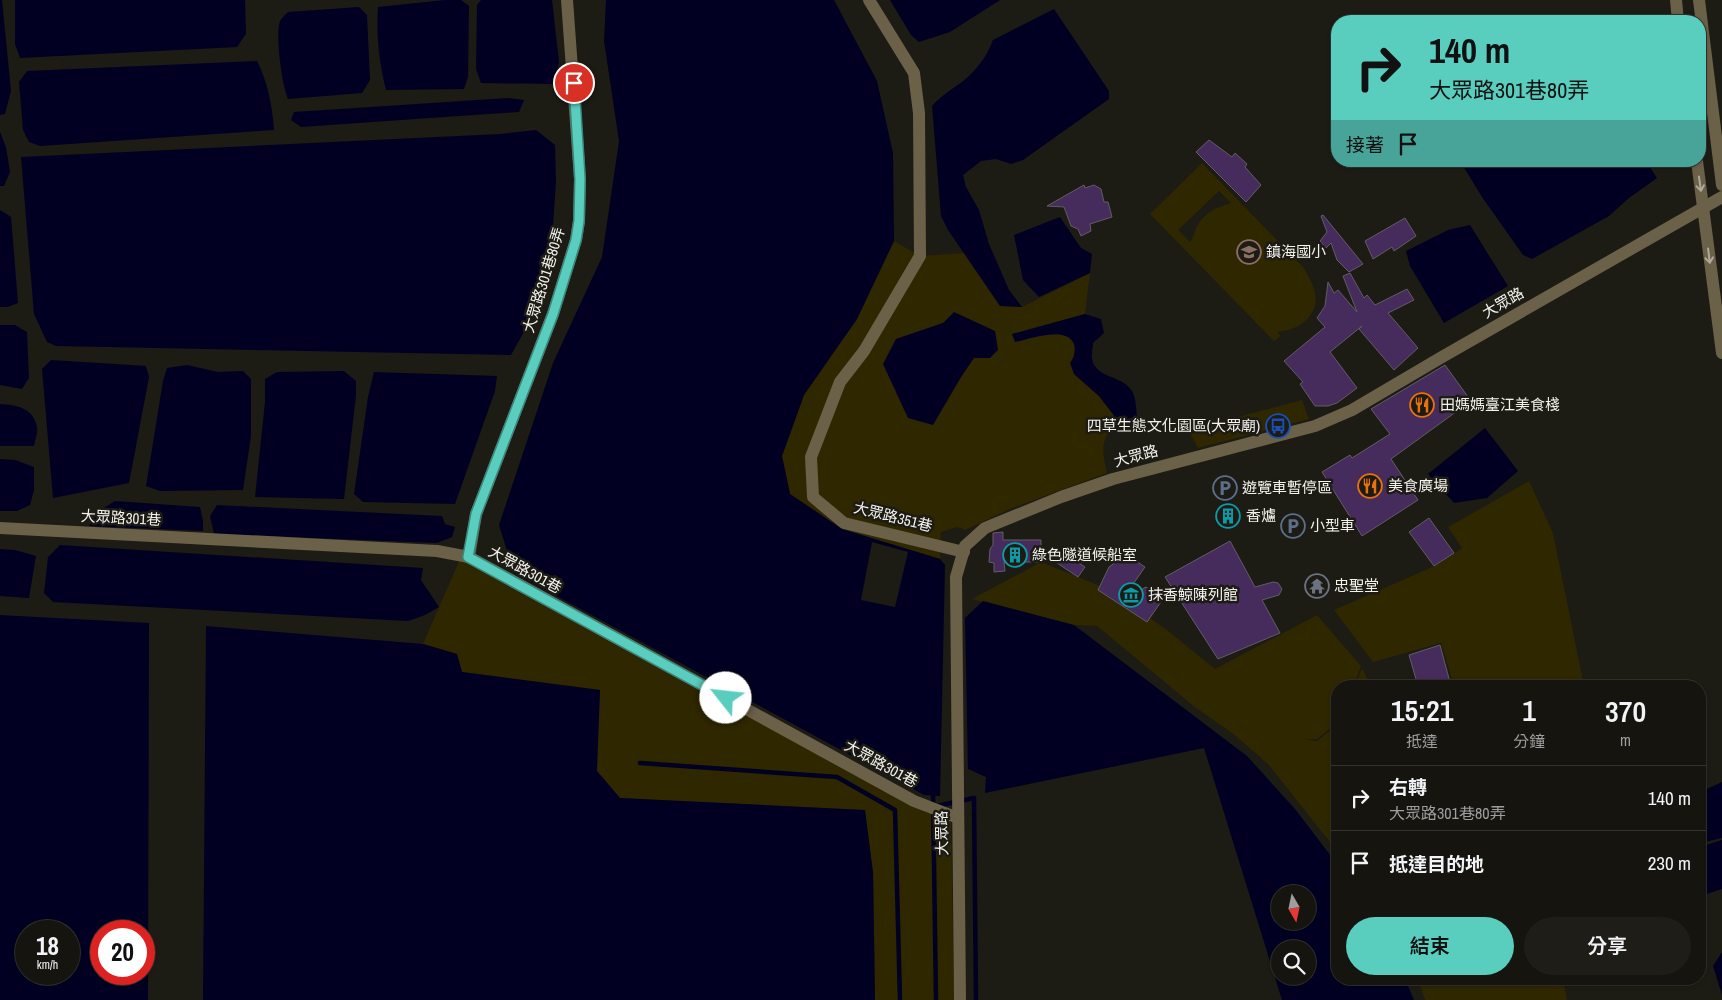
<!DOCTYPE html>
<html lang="zh-TW">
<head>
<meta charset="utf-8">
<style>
	body { margin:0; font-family:"Archivo Narrow","Noto Sans TC",sans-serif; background:#1e1d18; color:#f1f3f6; height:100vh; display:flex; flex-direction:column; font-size:19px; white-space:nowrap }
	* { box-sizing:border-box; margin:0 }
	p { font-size:16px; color:#9d9e9e }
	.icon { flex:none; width:28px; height:28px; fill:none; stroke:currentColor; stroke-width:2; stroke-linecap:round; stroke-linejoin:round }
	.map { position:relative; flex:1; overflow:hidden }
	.drawer { position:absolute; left:1331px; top:680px; width:375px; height:305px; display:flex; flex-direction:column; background:#15140f; border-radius:20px; box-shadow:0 1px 4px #0004,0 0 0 1px #34332f }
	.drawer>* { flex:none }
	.guide { position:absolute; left:1331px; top:15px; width:375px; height:152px; border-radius:20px; box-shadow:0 1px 4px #0004,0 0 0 1px #34332f; background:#5acebe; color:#111; overflow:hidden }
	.needle { width:32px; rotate:171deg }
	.buttons { position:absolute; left:1271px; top:885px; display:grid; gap:10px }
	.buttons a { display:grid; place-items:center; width:45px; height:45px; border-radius:50%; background:#15140f; box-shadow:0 1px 4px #0004,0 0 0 1px #34332f; font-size:25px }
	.speed { position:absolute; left:15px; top:920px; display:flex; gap:10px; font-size:25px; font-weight:700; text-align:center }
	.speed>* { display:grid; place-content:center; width:65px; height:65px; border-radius:50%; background:#15140f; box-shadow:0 1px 4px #0004,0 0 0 1px #34332f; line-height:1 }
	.speed small { font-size:12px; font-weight:400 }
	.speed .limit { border:8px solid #d22; background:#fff; color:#111 }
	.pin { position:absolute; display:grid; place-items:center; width:42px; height:42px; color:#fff; margin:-21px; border:2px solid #fff; border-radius:50%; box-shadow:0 1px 5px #0007 }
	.me { position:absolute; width:55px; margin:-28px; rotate:299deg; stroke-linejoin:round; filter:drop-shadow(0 0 4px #0008) }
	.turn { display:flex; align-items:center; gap:18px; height:105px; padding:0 15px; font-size:22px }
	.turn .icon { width:65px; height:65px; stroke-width:2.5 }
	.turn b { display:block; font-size:35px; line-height:42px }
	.then { display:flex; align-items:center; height:48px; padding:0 15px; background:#0003; gap:10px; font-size:19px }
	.eta { display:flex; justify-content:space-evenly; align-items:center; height:85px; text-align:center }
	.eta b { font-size:30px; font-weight:600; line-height:35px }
	.button { display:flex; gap:10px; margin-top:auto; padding:10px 15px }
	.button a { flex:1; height:58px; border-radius:30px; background:#5acebe; color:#111; font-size:20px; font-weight:600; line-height:58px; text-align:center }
	.button a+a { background:#1e1d18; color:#f1f3f6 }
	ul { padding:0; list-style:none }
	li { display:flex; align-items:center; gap:15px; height:65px; padding:0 15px; border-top:1px solid #34332f }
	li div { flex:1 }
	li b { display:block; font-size:19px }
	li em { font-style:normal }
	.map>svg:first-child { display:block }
	.green { fill:#2f2700; fill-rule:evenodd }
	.water { fill:#010022; fill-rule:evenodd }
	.pier { fill:#1c1b14 }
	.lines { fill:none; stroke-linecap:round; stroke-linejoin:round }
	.stream { stroke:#010022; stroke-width:4.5 }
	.building { fill:#462c5d; stroke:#605d65 }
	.minor { stroke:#6b6048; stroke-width:12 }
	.oneway { stroke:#afa99a }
	.route-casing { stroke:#3a867c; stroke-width:12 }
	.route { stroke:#5acebe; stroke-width:9 }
	.labels { text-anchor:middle; stroke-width:5; stroke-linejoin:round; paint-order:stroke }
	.poi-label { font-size:15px; fill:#f3f2ed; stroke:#1c1b14; text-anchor:start }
	.street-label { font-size:15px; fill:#f3f2ed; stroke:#1c1b14 }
</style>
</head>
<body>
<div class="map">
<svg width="1722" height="1000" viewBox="0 0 1722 1000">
	<rect width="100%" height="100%" fill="#1c1b14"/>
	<!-- green -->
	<g class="green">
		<path d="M1202,163l101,104c10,16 20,34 5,51 -9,10 -18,12 -31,14l4,4 -7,5 -124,-127zM1219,191l12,12c-16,5 -29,10 -36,28 -2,4 -2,7 -5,11l-12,-12z"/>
		<path d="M894,241l26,15 45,-3 35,53 22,1 68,-34 -5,41 -72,20 2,8c15,-3 54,-17 60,3 1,6 -1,22 -1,29l25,22 20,26c-20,18 -17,27 -12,51l-97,36 -45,21 -8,-3 -16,5 -1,27 -98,-30 -52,-35 -8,-38 22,-61 53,-76zM943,323l47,35 -16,-1 -13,20 -65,-38z"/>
		<polygon points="1302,400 1309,419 1198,448 1188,430"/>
		<polygon points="1529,481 1553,533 1584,686 1454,686 1441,643 1373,662 1334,610 1437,565 1462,548 1448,527"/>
		<polygon points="460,559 927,813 941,814 951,823 954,1000 875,1000 873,872 864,810 619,798 596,771 600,690 462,672 457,654 423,644"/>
		<polygon points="1041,562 1110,590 1167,630 1215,669 1317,615 1361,666 1354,686 1338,686 1337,723 1317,739 1305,739 1317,741 1337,725 1337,851 1268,764 1232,733 1196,708 1097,626 1074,625 972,599"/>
		<polygon points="1362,668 1371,686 1355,686"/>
		<polygon points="1418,979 1563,979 1567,1000 1425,1000"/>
	</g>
	<!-- water -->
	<g class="water">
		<polygon points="0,0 2,0 11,91 5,114 0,115"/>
		<polygon points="15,0 245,0 246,34 237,47 20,58 15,44"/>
		<path d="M445,0h16l8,6 -1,71 -4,12 -78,1c-7,-27 -10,-56 -8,-83z"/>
		<polygon points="481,0 552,0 559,62 554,84 481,83 476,69 477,5"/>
		<polygon points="606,0 834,0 877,81 893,153 894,241 857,319 804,395 782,456 790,494 842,529 940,559 945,565 940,796 924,795 514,573 499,525 553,363 602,257 619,141 604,41"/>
		<polygon points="890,0 1000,0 950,32 919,42 911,35"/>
		<path d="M359,7l8,8 3,65 -8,13 -74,6c-6,-13 -13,-65 -8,-78 2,-3 5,-6 8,-9z"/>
		<path d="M1054,9l55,82v8l-86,61 -12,4 -15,-5 -15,2 -18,14 3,12 13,23 10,34 20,46 13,17 -22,-1 -52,-76 -7,-14 -9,-110c11,-13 25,-19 37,-30 11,-11 19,-22 24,-36z"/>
		<path d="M257,61c11,22 15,44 17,69l-234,16 -11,-4 -6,-12 -4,-48 8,-11z"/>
		<polygon points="508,98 524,100 519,112 301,127 291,120 294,112"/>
		<polygon points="536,130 555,145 556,181 552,241 530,321 511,355 56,346 47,342 34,314 21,157 500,134"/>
		<polygon points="0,132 6,147 10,172 4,186 0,186"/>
		<polygon points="1460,161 1646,161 1657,178 1629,198 1609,216 1532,259 1523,255 1482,197"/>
		<polygon points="0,210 11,217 18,303 8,307 0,307"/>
		<polygon points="1060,217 1081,248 1092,254 1090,273 1039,297 1023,280 1014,235"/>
		<polygon points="1470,225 1508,286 1444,323 1410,266 1406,251 1448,230"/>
		<polygon points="954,312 995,331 998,350 990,358 974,358 961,377 933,425 908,418 883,364 896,339 943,323"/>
		<path d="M1085,314l16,5 3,14 -11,10c0,5 -2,12 -1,16 4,21 32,15 41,34 3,6 3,16 4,23l-18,6 -20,-26 -25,-22 -4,-11c4,-5 6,-13 4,-19 -8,-19 -44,-5 -59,-2l-3,-8z"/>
		<polygon points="0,325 15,325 27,332 29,378 22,389 0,385"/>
		<polygon points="51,360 146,366 149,377 129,483 53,498 42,369"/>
		<polygon points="187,365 218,372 243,371 251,379 251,436 243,490 160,491 146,486 163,381 167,368"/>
		<polygon points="344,371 356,381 356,395 344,499 255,497 265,402 265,379 277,372"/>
		<polygon points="374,372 497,376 495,391 455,504 363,502 354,494 368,397"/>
		<path d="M0,404c16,1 33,3 37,23 1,5 -2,13 -3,19h-34z"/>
		<polygon points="1485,428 1518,471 1487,498 1454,503 1428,474"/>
		<polygon points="0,459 15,460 34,467 34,490 30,505 17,511 0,511"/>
		<polygon points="115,501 200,507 203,521 203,531 89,526 99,511"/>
		<polygon points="217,505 442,516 445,524 455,527 452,537 437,543 214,534 210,516"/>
		<polygon points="60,545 423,568 421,580 439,607 425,615 408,621 53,602 44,593 48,557"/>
		<polygon points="0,549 15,550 36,556 29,598 0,596"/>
		<path d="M983,601l91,24 173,131 48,53 42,55 1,115h67l9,21h-132l-78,-252 -219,45 1,-16 -18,-8 -3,-151zM1280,894h28v27h-28zM1280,949h28v27h-28z"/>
		<path d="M0,615l149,8 -1,377h-148zM26,931h43v43h-43zM101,931h43v43h-43z"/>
		<polygon points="206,626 423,644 457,654 462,672 600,690 597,771 620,798 865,810 873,872 875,1000 203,1000"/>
		<polygon points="1722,782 1722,838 1700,843 1700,792"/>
		<polygon points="1722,840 1722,889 1700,896 1700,847"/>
		<polygon points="1722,952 1722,995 1713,966"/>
	</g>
	<!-- pier -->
	<polygon class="pier" points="872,542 908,552 895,607 861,600"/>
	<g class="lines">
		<!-- stream -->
		<g class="stream">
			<polyline points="640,763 837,777 895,810 900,1000"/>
			<polyline points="933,791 936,1000"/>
			<polyline points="937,806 974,798 976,1000"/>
		</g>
	</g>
	<!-- building -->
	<g class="building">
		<polygon points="1209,140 1232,157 1235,153 1247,164 1245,167 1261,185 1246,202 1196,152"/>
		<polygon points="1084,185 1085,188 1094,185 1101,189 1104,202 1108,202 1112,217 1090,224 1091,231 1081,236 1078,229 1071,226 1064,207 1047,206"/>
		<polygon points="1323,215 1363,264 1349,272 1337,260 1331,243 1326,248 1320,241 1327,232 1321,216"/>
		<polygon points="1405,218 1416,236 1394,251 1392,247 1373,259 1365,241"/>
		<polygon points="1350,273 1364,298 1367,295 1375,305 1407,289 1414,300 1388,313 1418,348 1394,370 1359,329 1362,326 1330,352 1357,388 1337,403 1328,406 1315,406 1300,384 1303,382 1284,361 1325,327 1317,318 1325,306 1328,282 1334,293 1338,290 1357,312 1343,276"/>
		<polygon points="1445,365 1471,401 1391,459 1418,500 1362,536 1322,472 1350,455 1352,458 1390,434 1371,409"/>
		<circle cx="1228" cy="516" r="9"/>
		<polygon points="1429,518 1454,553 1434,566 1409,532"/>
		<polygon points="1003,532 1003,540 1041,540 1041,562 1004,562 1005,571 994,572 994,563 989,562 990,549 993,545 993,533"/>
		<polygon points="1230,541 1255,587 1273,582 1278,583 1282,589 1279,595 1262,600 1280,633 1218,659 1165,577"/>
		<polygon points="1057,549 1085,567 1078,577 1051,559"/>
		<polygon points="1131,558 1145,567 1122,600 1146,587 1163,599 1147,622 1098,590 1109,567 1116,562"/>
		<polygon points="1440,645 1451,686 1418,686 1409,655"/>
	</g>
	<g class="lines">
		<!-- minor -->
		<g class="minor">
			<polyline points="869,0 914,73 919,113 920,256 864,351 840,382 811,457 813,497 844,523 964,552"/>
			<polyline points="1676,0 1678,21"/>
			<polyline points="1699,0 1722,185"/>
			<polyline points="1697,161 1722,353"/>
			<polyline points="0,528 437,551 469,557 914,801 958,818"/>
			<polyline points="469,557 476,514 553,314 576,240 579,221 580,179 567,0"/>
			<polyline points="960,1000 956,577 965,546 985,528 1061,497 1113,479 1315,426 1352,410 1442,357 1722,197"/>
		</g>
	</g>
	<!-- one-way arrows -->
	<defs><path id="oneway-shaft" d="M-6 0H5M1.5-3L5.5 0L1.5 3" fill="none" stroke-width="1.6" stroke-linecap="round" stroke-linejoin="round" transform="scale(1.25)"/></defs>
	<g class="oneway">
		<use href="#oneway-shaft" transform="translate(1700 184) rotate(82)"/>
		<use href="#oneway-shaft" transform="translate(1709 256) rotate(83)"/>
	</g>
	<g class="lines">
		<!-- route casing -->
		<g class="route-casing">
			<polyline id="route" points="574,83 580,179 579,221 576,240 553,314 476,514 468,557 726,698"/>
		</g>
		<!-- route -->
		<use href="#route" class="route"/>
	</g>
	<!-- icons -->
	<defs>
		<g id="school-ring" transform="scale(1.25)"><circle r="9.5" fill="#1c1b14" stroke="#8d6e63" stroke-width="1.5"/><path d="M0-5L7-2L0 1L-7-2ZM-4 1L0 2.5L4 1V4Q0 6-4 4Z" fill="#8d6e63"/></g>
		<g id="restaurant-ring" transform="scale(1.25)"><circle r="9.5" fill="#1c1b14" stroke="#e8710a" stroke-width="1.5"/><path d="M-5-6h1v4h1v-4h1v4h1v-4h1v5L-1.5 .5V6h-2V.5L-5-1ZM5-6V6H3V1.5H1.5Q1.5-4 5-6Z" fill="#e8710a"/></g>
		<g id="bus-ring" transform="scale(1.25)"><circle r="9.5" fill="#1c1b14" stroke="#1a4fb4" stroke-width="1.5"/><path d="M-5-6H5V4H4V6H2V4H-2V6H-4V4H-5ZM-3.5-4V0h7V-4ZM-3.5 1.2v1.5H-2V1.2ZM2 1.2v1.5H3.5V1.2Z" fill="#1a4fb4"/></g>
		<g id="parking-ring" transform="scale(1.25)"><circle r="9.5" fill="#1c1b14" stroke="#5c6f8a" stroke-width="1.5"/><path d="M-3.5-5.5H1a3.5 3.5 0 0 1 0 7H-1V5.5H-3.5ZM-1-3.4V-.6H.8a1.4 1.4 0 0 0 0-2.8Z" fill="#5c6f8a"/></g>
		<g id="building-ring" transform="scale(1.25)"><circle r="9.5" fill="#1c1b14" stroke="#0f9aa8" stroke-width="1.5"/><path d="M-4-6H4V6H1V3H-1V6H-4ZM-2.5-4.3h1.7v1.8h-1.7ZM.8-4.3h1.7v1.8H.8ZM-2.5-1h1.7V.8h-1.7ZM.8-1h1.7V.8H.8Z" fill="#0f9aa8"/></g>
		<g id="temple-ring" transform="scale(1.25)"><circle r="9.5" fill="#1c1b14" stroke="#6b7280" stroke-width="1.5"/><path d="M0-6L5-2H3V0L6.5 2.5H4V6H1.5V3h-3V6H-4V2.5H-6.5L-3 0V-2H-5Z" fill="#6b7280"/></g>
		<g id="museum-ring" transform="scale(1.25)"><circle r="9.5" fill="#1c1b14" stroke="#0f9aa8" stroke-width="1.5"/><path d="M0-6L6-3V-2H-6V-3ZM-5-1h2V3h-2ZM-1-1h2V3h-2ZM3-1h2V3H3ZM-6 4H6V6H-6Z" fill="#0f9aa8"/></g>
	</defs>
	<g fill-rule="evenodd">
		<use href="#school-ring" x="1249" y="252"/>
		<use href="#restaurant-ring" x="1422" y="405"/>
		<use href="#bus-ring" x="1278" y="426"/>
		<use href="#restaurant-ring" x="1370" y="486"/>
		<use href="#parking-ring" x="1225" y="488"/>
		<use href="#building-ring" x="1228" y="516"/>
		<use href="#parking-ring" x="1293" y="526"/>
		<use href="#building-ring" x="1015" y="555"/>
		<use href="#temple-ring" x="1317" y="586"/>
		<use href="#museum-ring" x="1131" y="595"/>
	</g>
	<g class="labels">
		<!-- poi labels -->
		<g class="poi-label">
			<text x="1266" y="257">鎮海國小</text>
			<text x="1440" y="410">田媽媽臺江美食棧</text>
			<text x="1260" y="431" text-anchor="end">四草生態文化園區(大眾廟)</text>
			<text x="1388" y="491">美食廣場</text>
			<text x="1242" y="493">遊覽車暫停區</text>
			<text x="1246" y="521">香爐</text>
			<text x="1310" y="531">小型車</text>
			<text x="1032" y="560">綠色隧道候船室</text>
			<text x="1334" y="591">忠聖堂</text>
			<text x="1148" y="600">抹香鯨陳列館</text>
		</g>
		<!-- street labels -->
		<g class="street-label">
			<text transform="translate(544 280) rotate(-73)" y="5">大眾路301巷80弄</text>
			<text transform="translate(1503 303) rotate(-30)" y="5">大眾路</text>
			<text transform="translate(1136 456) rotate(-15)" y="5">大眾路</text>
			<text transform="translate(893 517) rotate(14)" y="5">大眾路351巷</text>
			<text transform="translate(121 518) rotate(3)" y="5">大眾路301巷</text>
			<text transform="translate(525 570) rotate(29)" y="5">大眾路301巷</text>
			<text transform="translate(881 764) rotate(29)" y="5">大眾路301巷</text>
			<text transform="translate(942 833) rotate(-91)" y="5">大眾路</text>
		</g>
	</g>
</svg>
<div class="buttons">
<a><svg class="needle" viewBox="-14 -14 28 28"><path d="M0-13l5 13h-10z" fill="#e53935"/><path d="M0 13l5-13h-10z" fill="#9d9e9e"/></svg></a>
<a><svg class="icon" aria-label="search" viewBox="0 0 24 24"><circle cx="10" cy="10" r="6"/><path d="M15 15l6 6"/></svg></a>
</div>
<div class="speed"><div>18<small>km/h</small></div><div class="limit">20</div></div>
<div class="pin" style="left:574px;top:83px;background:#d93025"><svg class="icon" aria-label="arrive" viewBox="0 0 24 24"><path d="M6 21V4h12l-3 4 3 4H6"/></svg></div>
<svg class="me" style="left:726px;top:698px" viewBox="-20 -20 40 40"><circle r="19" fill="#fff"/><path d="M0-13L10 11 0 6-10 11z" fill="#5acebe"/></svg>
<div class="guide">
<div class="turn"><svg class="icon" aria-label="right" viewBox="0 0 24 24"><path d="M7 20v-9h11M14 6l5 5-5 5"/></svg><div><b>140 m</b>大眾路301巷80弄</div></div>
<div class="then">接著<svg class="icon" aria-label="arrive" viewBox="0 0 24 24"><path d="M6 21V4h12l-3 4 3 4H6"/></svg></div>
</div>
<section class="drawer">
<div class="eta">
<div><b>15:21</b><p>抵達</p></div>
<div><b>1</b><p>分鐘</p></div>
<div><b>370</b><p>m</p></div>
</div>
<ul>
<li><svg class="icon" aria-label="right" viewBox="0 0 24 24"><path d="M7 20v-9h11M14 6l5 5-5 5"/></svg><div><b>右轉</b><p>大眾路301巷80弄</p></div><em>140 m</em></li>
<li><svg class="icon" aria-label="arrive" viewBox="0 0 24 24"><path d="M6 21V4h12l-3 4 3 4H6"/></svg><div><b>抵達目的地</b></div><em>230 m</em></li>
</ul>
<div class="button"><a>結束</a><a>分享</a></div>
</section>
</div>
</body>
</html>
